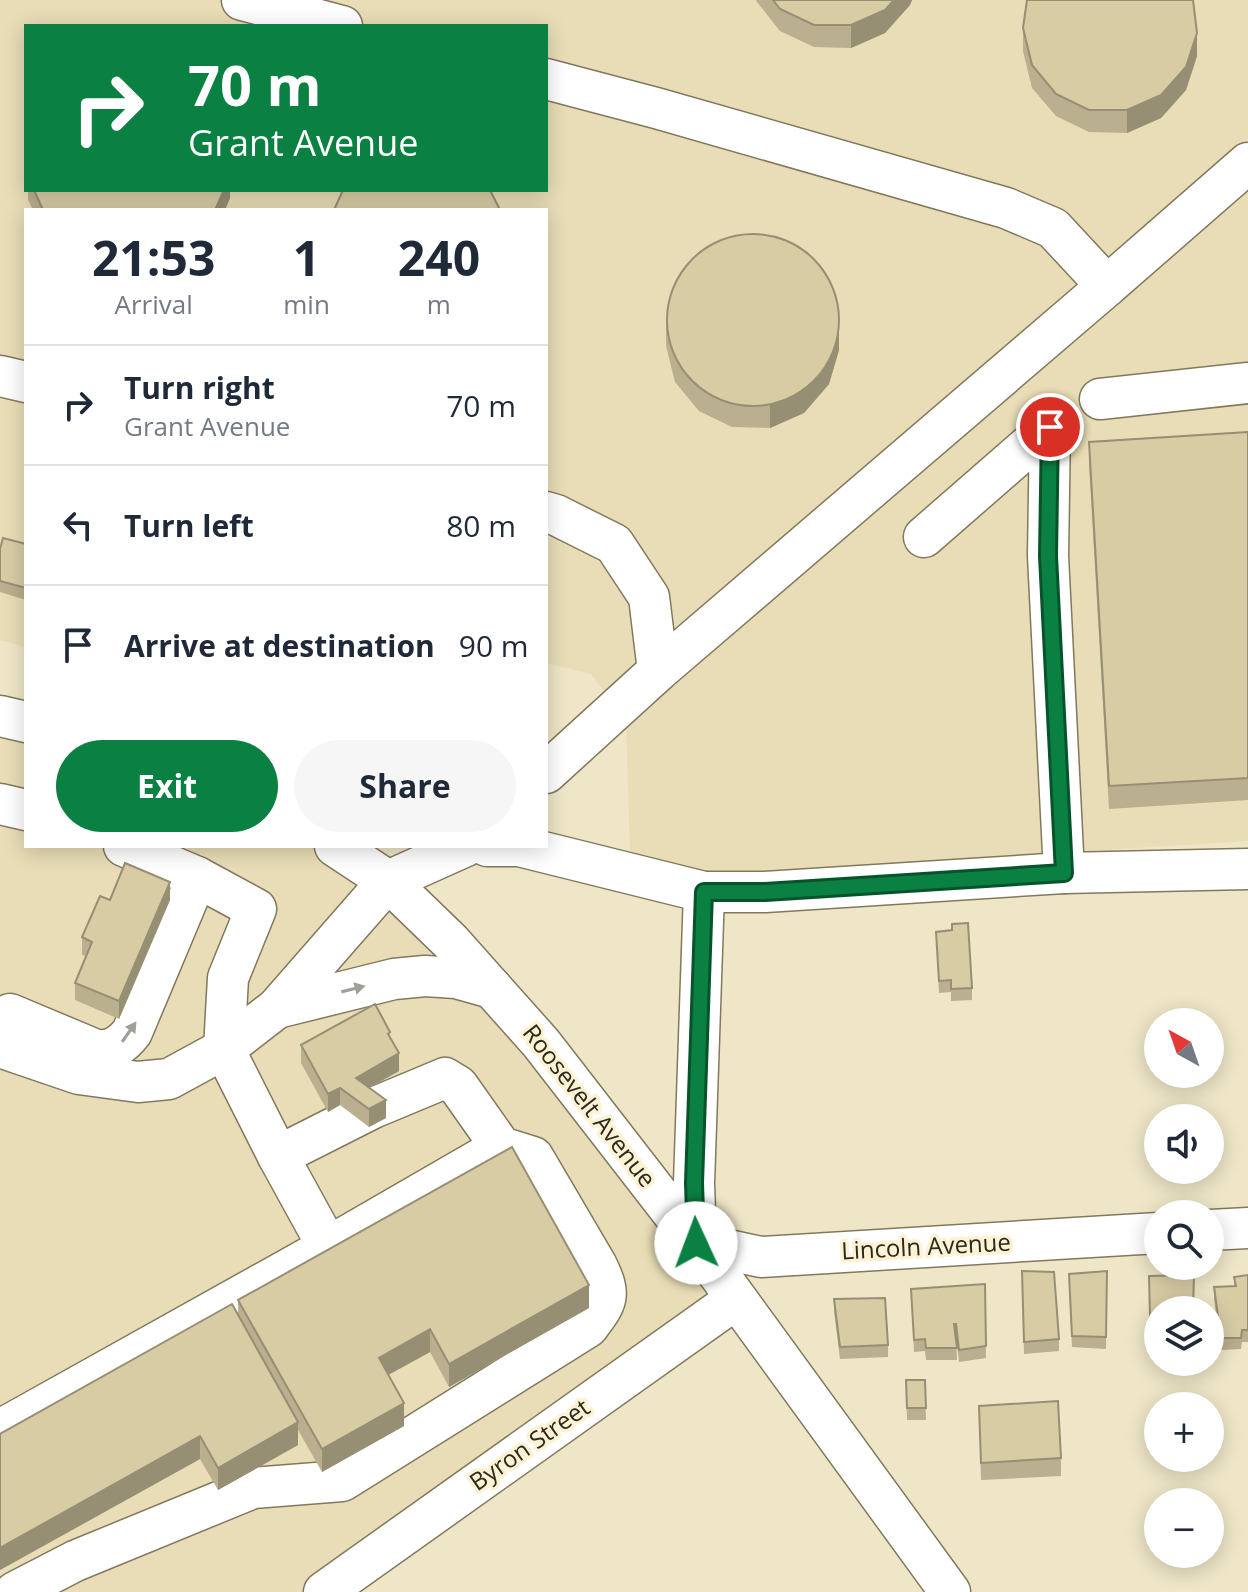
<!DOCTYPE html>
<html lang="en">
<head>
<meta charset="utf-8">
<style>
	body { margin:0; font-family:"Open Sans",sans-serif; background:#f6f6f7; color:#1f2937; height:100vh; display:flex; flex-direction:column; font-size:30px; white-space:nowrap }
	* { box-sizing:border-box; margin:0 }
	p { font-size:26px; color:#747a83 }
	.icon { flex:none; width:44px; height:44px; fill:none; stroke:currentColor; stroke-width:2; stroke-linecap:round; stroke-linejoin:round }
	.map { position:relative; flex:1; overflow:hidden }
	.side { position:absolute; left:24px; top:208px; width:524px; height:640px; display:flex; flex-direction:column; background:#fff; border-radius:0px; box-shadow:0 4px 20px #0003 }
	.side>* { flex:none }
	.top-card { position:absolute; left:24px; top:24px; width:524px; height:168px; border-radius:0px; box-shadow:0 4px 20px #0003; background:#0b8043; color:#fff; overflow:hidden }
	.needle { width:52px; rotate:320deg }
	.controls { position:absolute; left:1144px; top:1008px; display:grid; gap:16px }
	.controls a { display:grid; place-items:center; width:80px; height:80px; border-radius:50%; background:#fff; box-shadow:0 4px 20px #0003; font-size:40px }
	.pin { position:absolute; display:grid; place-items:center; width:68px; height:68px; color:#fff; margin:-34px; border:4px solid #fff; border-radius:50%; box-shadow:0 2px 8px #0007 }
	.me { position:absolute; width:88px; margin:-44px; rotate:358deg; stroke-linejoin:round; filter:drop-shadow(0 0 6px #0008) }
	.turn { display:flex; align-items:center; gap:28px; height:168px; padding:0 32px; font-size:36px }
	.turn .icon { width:104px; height:104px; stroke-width:2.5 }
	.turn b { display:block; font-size:56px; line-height:68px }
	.eta { display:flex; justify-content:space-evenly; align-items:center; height:136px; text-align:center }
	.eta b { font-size:48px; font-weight:700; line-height:56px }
	.cta { display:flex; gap:16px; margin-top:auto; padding:16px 32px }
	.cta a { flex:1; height:92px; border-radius:48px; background:#0b8043; color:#fff; font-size:32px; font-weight:700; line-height:92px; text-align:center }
	.cta a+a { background:#f6f6f7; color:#1f2937 }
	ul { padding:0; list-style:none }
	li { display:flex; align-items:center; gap:24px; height:120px; padding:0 32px; border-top:2px solid #e0e1e3 }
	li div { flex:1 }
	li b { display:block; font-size:30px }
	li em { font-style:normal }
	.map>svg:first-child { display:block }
	.built { fill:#e8ddb6; fill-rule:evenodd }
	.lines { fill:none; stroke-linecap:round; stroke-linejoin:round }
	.minor-casing { stroke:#81795d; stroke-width:43 }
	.minor { stroke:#fff; stroke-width:40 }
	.wall { fill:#baaf8e }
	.shaded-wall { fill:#978f74 }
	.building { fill:#d8cca5; stroke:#978f74; stroke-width:2 }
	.oneway { fill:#a09f99 }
	.route-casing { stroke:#07532c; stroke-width:20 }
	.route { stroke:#0b8043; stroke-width:14 }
	.labels { text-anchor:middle; stroke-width:7; stroke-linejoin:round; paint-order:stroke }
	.street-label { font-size:24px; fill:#2c291d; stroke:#fdf3d4 }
</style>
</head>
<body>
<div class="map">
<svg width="1248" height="1592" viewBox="0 0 1248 1592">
	<rect width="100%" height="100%" fill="#efe6c7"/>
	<!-- built -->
	<g class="built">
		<path d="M0,0h1248v841l-547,34 -71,-21 -4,-133 -35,-47 -45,-11v-453h-520v437l-26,-7zM26,26h520v164h-520z"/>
		<polygon points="0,716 26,723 26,846 335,846 388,881 736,1299 324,1592 0,1592"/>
	</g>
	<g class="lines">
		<!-- minor casing -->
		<g class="minor-casing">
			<g id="minor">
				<polyline points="242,0 342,26"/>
				<polyline points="546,79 656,108 1006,208 1053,228 1107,286 658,671 546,773"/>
				<polyline points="1107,286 1248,163"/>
				<polyline points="0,376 26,382"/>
				<polyline points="1100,399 1248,383"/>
				<polyline points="546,512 556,515 614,544 649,597 658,671"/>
				<polyline points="924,537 1050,427 1048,556 1064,873"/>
				<polyline points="0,716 26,722"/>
				<polyline points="0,804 26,810"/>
				<polyline points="335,846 388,881 451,942 541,1043 696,1243 950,1592"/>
				<polyline points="487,846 519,846 704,892 765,892 1064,873 1248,869"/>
				<polyline points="277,1008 394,979 425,976 456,978 492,988"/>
				<path d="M10,1014l86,36c16,2 27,-6 36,-18l65,-155"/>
				<polyline points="0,1047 79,1074 138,1082 169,1079 224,1049 228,978 256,909 197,877 124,846"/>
				<polyline points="1210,1230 1248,1228"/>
				<polyline points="696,1243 761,1257 1158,1233"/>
				<polyline points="696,1243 694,1183 704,892"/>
				<polyline points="328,1247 278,1156 224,1049 277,1008 388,881 466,846"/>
				<polyline points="0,1430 328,1247 501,1147"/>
				<path d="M15,1592l60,-31 178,-73 89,-7 246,-154c19,-25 24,-31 9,-61l-64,-109 -32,-10 -43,-61 -13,-8 -72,30 -95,48"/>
				<polyline points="324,1592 736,1299"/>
			</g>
		</g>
		<!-- minor -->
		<use href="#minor" class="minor"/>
	</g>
	<!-- wall -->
	<g class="wall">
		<polygon points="756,0 912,0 910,5 885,33 851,48 814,47 780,31 757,2"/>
		<polygon points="1023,28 1197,56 1186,90 1161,118 1127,133 1089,132 1056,116 1032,88 1023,51"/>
		<polygon points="28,190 230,190 230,198 225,210 33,210 28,200"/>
		<polygon points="666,323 839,350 829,384 804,413 770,428 732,427 699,411 675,382 666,346"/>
		<polygon points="1248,432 1248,800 1109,809 1089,464 1089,442"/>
		<polygon points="26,544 26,600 0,592 0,549"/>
		<polygon points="110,900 170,900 119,1019 75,1000 75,983 86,956 82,955 82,937"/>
		<polygon points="936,932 972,988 972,1000 951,1001 951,992 939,993"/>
		<polygon points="390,1038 399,1071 369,1088 386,1118 369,1127 340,1105 328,1112 301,1063 301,1045"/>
		<polygon points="1022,1271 1059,1339 1059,1351 1024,1354"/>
		<polygon points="1107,1271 1106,1349 1072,1347 1069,1286"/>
		<polygon points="1248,1275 1248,1342 1242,1342 1241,1349 1221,1350 1214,1299 1214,1287 1234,1286 1234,1277"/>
		<polygon points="1149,1276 1158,1310 1158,1328 1150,1329"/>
		<polygon points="985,1284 986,1358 959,1362 956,1336 957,1360 926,1360 925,1351 914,1352 911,1289"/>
		<polygon points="834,1299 888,1345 888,1357 840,1359 834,1311"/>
		<polygon points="238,1300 589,1308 449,1387 430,1352 388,1375 404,1426 322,1472 298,1430 298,1445 218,1490 200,1459 0,1570 238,1315"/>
		<polygon points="906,1380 925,1380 926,1420 907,1420"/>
		<polygon points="979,1406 1061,1458 1061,1476 981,1480"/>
	</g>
	<!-- shaded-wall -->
	<g class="shaded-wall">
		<polygon points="894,0 912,0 910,5 885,33 851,48 851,25"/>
		<polygon points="1197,33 1197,56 1186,90 1161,118 1127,133 1127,110"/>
		<polygon points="224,190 230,190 230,198 225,210 215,210"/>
		<polygon points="839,328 839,350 829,384 804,413 770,428 770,405"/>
		<polygon points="170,882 170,900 119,1019 119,1001"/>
		<polygon points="399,1053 399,1071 356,1095 356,1078"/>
		<polygon points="340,1088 340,1105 328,1112 328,1094"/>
		<polygon points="386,1100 386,1118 369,1127 369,1109"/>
		<polygon points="589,1285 589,1308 449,1387 449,1364"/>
		<polygon points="430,1329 430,1352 379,1380 379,1358"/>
		<polygon points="404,1403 404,1426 322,1472 322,1449"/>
		<polygon points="298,1422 298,1445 218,1490 218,1468"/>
		<polygon points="200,1436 200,1459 0,1570 0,1548"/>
	</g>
	<!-- building -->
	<g class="building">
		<polygon points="773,0 894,0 885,10 851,25 814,25 780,9"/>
		<polygon points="1027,0 1193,0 1197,33 1186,67 1161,95 1127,110 1089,110 1056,94 1032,65 1023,28"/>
		<polygon points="34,190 224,190 215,210 43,210"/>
		<polygon points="343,190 490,190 500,210 334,210"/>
		<circle cx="753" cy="320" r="86"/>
		<polygon points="1248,432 1248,778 1109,786 1089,442"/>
		<polygon points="3,538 26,544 26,588 0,581 0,549"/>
		<polygon points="125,863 170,882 119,1001 75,983 92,942 82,937 100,896 110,900"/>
		<polygon points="968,923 972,988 951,989 951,980 939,981 936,932 952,930 952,924"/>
		<polygon points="375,1004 390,1032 388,1034 399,1053 356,1078 386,1100 369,1109 340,1088 328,1094 301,1045"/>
		<polygon points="512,1147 589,1285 449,1364 430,1329 379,1358 404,1403 322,1449 238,1300"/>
		<polygon points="1022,1271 1054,1272 1059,1339 1024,1342"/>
		<polygon points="1107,1271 1106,1337 1072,1336 1069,1274"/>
		<polygon points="1194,1275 1193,1310 1158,1310 1158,1316 1150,1317 1149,1276"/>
		<polygon points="1248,1275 1248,1330 1242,1330 1241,1338 1221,1338 1214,1287 1236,1286 1234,1277"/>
		<polygon points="985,1284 986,1346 959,1350 956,1324 954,1324 957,1348 926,1348 925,1339 914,1340 911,1289"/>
		<polygon points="885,1298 888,1345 840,1347 834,1299"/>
		<polygon points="232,1304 298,1422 218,1468 200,1436 0,1548 0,1434"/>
		<polygon points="906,1380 925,1380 926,1408 907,1408"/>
		<polygon points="1058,1401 1061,1458 981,1463 979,1406"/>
	</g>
	<!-- one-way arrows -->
	<defs><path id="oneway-solid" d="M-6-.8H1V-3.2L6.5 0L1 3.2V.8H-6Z" transform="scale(2)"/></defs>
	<g class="oneway">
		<use href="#oneway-solid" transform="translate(353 989) rotate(-14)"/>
		<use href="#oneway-solid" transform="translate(129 1032) rotate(-55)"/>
	</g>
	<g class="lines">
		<!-- route casing -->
		<g class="route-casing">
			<polyline id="route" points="696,1243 694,1183 704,892 765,892 1064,873 1048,556 1050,427"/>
		</g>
		<!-- route -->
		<use href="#route" class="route"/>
	</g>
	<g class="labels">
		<!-- street labels -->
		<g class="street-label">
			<text transform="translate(589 1106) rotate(52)" y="8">Roosevelt Avenue</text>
			<text transform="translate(926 1247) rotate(-3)" y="8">Lincoln Avenue</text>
			<text transform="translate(530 1445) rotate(-35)" y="8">Byron Street</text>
		</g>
	</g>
</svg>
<div class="controls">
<a><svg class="needle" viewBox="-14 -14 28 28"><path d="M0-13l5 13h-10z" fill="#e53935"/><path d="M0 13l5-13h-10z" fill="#747a83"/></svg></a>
<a><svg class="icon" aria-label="sound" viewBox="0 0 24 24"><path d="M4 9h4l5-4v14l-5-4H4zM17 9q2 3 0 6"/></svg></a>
<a><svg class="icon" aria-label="search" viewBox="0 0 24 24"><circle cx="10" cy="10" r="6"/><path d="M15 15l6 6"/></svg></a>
<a><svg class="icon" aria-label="layers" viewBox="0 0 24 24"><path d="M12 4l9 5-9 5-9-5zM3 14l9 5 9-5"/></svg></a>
<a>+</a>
<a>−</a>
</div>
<div class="pin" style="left:1050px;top:427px;background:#d93025"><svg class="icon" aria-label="arrive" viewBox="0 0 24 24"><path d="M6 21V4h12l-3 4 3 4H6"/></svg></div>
<svg class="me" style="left:696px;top:1243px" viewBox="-20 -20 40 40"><circle r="19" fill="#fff"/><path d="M0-13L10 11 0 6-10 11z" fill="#0b8043"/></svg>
<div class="top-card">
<div class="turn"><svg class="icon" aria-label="right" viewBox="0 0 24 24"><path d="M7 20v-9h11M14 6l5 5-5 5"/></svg><div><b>70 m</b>Grant Avenue</div></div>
</div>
<section class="side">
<div class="eta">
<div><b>21:53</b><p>Arrival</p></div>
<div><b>1</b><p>min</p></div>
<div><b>240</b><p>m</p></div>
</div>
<ul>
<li><svg class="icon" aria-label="right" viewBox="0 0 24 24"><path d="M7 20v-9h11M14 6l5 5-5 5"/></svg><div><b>Turn right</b><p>Grant Avenue</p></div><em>70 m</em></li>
<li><svg class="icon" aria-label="left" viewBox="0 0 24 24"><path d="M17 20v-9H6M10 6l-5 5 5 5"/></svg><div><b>Turn left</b></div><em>80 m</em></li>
<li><svg class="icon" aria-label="arrive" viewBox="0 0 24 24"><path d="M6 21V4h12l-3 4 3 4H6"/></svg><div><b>Arrive at destination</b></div><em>90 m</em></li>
</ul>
<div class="cta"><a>Exit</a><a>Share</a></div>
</section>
</div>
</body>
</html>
